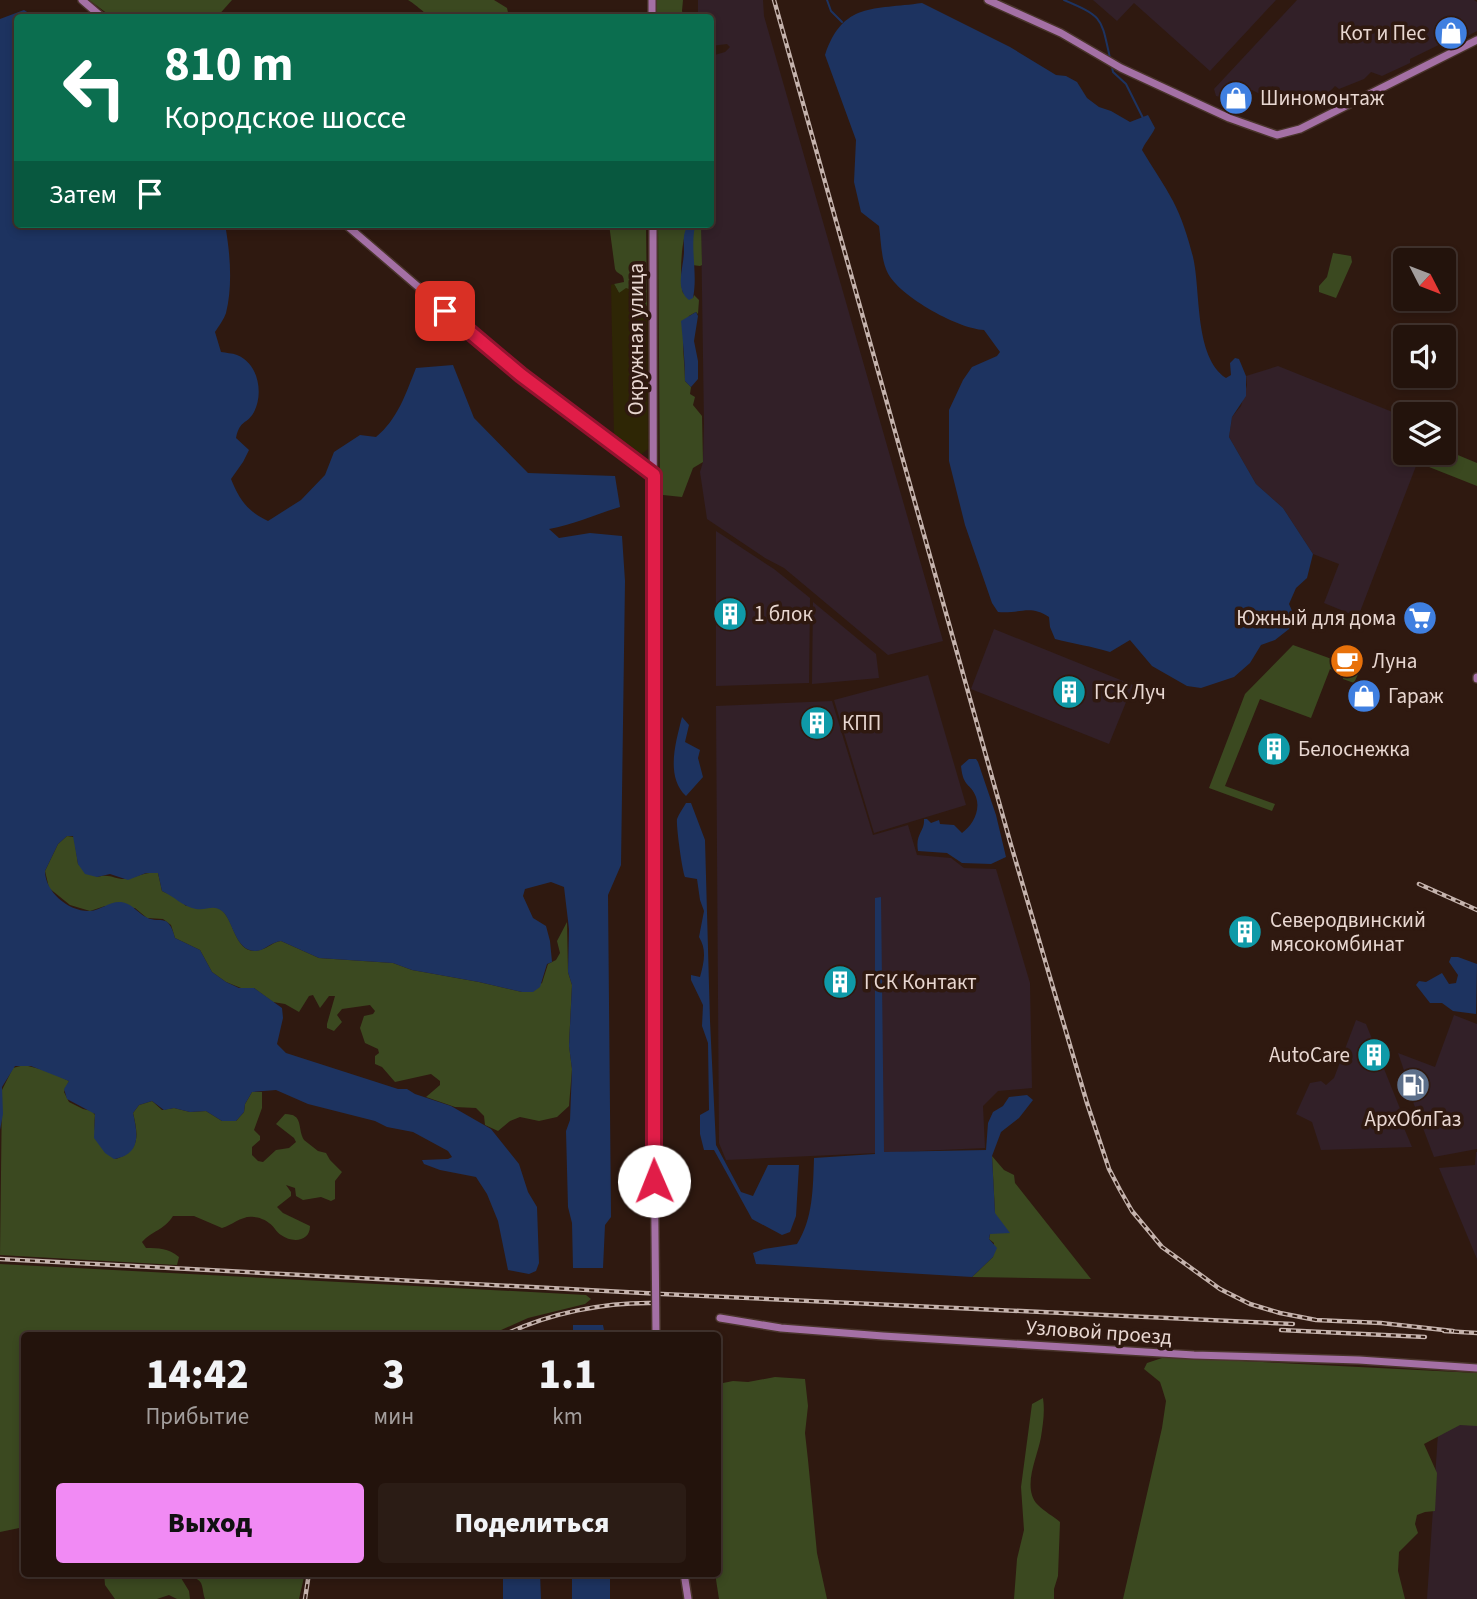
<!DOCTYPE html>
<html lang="ru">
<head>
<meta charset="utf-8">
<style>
	body { margin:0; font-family:"Source Sans 3",sans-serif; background:#2b1c15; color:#f1f3f6; height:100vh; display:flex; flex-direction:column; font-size:26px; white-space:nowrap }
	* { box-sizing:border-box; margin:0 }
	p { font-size:23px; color:#a39e9d }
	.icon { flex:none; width:38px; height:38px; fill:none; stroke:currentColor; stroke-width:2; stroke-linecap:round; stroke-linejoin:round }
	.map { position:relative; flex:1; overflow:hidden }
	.panel { position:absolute; left:21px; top:1332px; width:700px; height:245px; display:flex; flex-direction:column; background:#23130c; border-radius:7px; box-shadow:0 4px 10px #0003,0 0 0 2px #40322d }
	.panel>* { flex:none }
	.hud { position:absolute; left:14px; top:14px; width:700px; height:214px; border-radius:7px; box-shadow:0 4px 10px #0003,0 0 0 2px #40322d; background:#0b6e4f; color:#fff; overflow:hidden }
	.needle { width:46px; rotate:132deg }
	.buttons { position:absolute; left:1393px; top:248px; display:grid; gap:14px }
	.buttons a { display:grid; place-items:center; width:63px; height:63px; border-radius:7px; background:#23130c; box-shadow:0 4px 10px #0003,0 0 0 2px #40322d; font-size:35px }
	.pin { position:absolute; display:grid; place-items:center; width:60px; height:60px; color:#fff; margin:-30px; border-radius:14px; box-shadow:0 4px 10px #0006 }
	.me { position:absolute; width:77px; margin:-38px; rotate:359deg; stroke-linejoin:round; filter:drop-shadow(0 0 5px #0008) }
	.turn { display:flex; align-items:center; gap:24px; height:147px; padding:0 35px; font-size:32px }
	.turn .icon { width:91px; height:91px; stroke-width:2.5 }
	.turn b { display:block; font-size:49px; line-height:60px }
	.then { display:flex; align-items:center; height:66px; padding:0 35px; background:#0003; gap:14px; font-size:26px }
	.eta { display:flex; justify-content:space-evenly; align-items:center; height:119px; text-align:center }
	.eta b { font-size:42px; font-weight:800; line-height:49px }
	.button { display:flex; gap:14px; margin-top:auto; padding:14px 35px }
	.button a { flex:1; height:80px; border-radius:7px; background:#f18af4; color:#111; font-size:28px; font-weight:800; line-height:80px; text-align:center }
	.button a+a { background:#2b1c15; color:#f1f3f6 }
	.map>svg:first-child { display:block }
	.industrial { fill:#322028 }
	.green { fill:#3b4920 }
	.sand { fill:#2e2605 }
	.water { fill:#1d3360 }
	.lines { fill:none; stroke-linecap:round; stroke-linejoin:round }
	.stream { stroke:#1d3360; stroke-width:2 }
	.secondary-casing { stroke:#49342b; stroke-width:10 }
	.secondary { stroke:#a470a5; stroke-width:7 }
	.rail-casing { stroke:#c5b3ad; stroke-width:4.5 }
	.rail { stroke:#2f1910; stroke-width:2; stroke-dasharray:5; stroke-linecap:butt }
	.secondary-bridge-casing { stroke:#49342b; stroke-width:10; stroke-linecap:butt }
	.secondary-bridge { stroke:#a470a5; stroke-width:7 }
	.route-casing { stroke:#92132f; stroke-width:18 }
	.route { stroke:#e11d48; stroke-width:12 }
	.labels { text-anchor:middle; stroke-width:7; stroke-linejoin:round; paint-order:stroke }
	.poi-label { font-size:21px; fill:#e8d7d1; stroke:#2f1910; text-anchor:start }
	.street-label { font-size:21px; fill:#e8d7d1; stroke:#2f1910 }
</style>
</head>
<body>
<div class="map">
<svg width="1477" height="1599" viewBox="0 0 1477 1599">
	<rect width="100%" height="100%" fill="#2f1910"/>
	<!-- industrial -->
	<g class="industrial">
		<polygon points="698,0 763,0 764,16 943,641 888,655 784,568 765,558 707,519 700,472 703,462 704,424 701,224 710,224 711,56 725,52 730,47 727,44 711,46 710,18 698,17"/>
		<polygon points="1093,0 1276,0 1210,71 1134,3 1117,21"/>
		<polygon points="1297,0 1474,0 1477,2 1477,31 1462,39 1457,36 1410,59 1410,63 1382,76 1371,72 1364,79 1339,89 1335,86 1317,105 1305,102 1272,86 1266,97 1252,90 1246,101 1229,92 1221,97 1216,96 1214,89"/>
		<polygon points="1278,366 1405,417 1405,453 1421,453 1358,617 1324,603 1339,564 1313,554 1283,508 1256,484 1229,437 1232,417 1241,406 1247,385 1246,376"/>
		<polygon points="716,531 774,569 810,598 809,683 716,686"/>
		<polygon points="813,602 876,654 879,678 812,684"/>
		<polygon points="994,629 1133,685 1109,744 971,689"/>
		<polygon points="928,675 966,805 874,833 834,700"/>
		<polygon points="832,701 873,835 908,825 917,855 951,858 964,868 996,869 1030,983 1032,1088 998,1091 983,1106 985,1148 726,1160 719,1143 716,706"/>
		<polygon points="1454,1015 1477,1024 1477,1149 1434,1157 1410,1094 1413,1093 1413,1088 1409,1085 1398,1053 1435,1067"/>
		<polygon points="1356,1020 1366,1024 1403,1116 1401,1121 1412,1147 1321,1150 1312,1122 1296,1114 1310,1083 1321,1081 1326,1085 1334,1078"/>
		<polygon points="1476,1152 1477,1152 1477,1259 1439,1168 1475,1165"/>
		<polygon points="1440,1403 1477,1404 1477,1599 1427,1599"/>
	</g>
	<!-- green -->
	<g class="green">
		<polygon points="89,0 232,0 216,18 112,17"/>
		<path d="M408,0h86l13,8 2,9h-80c-2,-3 -17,-15 -21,-17z"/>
		<polygon points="657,0 683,0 682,11 684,17 657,17"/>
		<path d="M609,224h37l1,82 -3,2 -5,-13 -5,-5 -15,3 -5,-9 10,-2c0,-10 -6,-6 -9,-13z"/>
		<path d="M658,224h31c-8,13 -10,54 -6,69l10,5 1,-3 5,5 -1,14 -2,-2 -7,4c-10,25 -4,40 -4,65l6,6 -1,7 5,3 -2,8 9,11 1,46 -10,6 -11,29 -19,-2 -3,-6z"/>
		<polygon points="693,224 701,224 702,265 700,266 692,265"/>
		<polygon points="1333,253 1351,256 1352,262 1336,298 1319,292 1319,286 1327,277"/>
		<polygon points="1429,453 1444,453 1450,456 1453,453 1477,463 1477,486 1424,465"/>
		<polygon points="1293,645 1351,666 1359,672 1354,683 1343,679 1344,673 1330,669 1311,718 1260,699 1225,786 1275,804 1272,811 1209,788 1245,694"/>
		<path d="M67,836l7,1 4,27 19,13c13,-4 17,2 27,2 12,-1 21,-8 34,-6l4,18 17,8 7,7c11,0 25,-2 34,3 15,9 14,48 40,41 8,-2 13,-8 21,-9l38,17 74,5 19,7 67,12 43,10 20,-9 6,-19 8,-4 4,-7 -3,-12 10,-19 1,50 4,13 -3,60 3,24 -3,37 -12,11 -18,4 -19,-4 -10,4 -12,10 -13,-6 -1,-9 -8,-8 -21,-1 -29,-10 14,-12v-4l-9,-7 -36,8 -13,-15 -7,-3v-8l4,-3 -1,-4 -13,-6 -5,-15 4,-12 9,-2 2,-3 -5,-6 -28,4 -5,6 5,7 -8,9 -7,-3v-4l8,-28h-6l-9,12 -7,-13 -4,1 -10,16 -14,-8 -12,-2 -19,-14h-13l-15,-6 -14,-10 -12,-22 -25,-12 -4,-13 -8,-6 -16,-1 -12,-10 -30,-2 -15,5 -20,-6 -21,-17 -4,-17 13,-27z"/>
		<path d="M24,1065l24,6 21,10 -5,11 5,10 14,7 9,2 3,4c-2,22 2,31 21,44 25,-8 22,-25 17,-46l6,-8 13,-4 10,9 12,-2 16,4 16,-1 16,10h14l8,-9 1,-8 7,-12h10v16l-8,22 6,6v4l-8,7v8l6,6 5,1 13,-12 13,-2 7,-6 -2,-4 -18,-14 9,-10c19,0 12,14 19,26l14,11 8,2 4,7 12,12 -7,9v18l-4,2 -10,-4 -18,3 -7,-4 -1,-8 -9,-3 5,7v4l-14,11 6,6 27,13c0,16 -18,17 -29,9 -5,-3 -7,-9 -12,-12 -3,-3 -11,-6 -15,-6 -12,-2 -21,8 -32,11l-28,-12h-21c-10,15 -20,14 -31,26l4,6c13,0 22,0 33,9l-2,8 -177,-10 2,-165 11,-22z"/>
		<polygon points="992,1156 1004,1170 1014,1175 1015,1183 1091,1279 972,1277 993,1257 994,1243 989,1239 995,1213"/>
		<polygon points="0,1264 586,1295 591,1299 585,1304 528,1318 490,1335 24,1335 24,1527 0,1532"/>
		<polygon points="1165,1357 1477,1373 1477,1426 1460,1425 1424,1444 1437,1473 1435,1511 1425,1512 1417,1515 1415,1524 1418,1533 1399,1552 1398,1571 1405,1599 1123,1599 1162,1428 1166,1401 1162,1388 1160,1382 1144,1369 1147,1363"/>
		<polygon points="775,1377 805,1379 808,1406 805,1433 808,1460 817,1553 827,1599 719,1599 715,1573 718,1573 718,1384 733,1381 748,1382"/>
		<path d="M1043,1398c2,14 0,26 -2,39 -3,19 -20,51 -3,68 7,7 15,11 22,17l-2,54 -4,13v10h-40l3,-40 7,-29 -3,-43 11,-83z"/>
		<polygon points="104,1573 178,1573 189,1591 190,1599 177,1599 169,1595 157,1599 115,1599 105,1585"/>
		<path d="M183,1573h122l-6,26h-94c-2,-5 -2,-12 -4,-16 -4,-7 -13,-4 -18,-10z"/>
	</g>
	<!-- sand -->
	<path class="sand" d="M614,284l5,9 7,-5c11,3 14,7 16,19l2,1 3,-2 1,143 -9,7 -29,-18 4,-1 -3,-152z"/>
	<!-- water -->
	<g class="water">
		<path d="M922,3l88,44 46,28 10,1 11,6 10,16 12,9 12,4 19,11 18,-7 7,13c-4,9 -10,14 -13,22 10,17 22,34 31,51 9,17 15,37 20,56 8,34 1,100 33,121l5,-3 -1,-12 5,-5 4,1 7,17v20l-14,21 -3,20 27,47 27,24 30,46 -6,24 -11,10 -7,16 4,9 -4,16 -14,11 -14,5 -11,18 -16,14 -33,11 -14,-2 -35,-20 -22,-26 -20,12c-19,-6 -36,-8 -55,-13l-5,-12 -1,-10c-19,-13 -29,-3 -51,-5l-6,-9 -27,-78 -16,-64v-51l14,-30 9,-13 25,-11 3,-4 -16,-22c-26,-1 -90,-36 -98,-61 -5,-13 -5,-29 -7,-43l-18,-14 -7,-30 2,-42 -31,-85c18,-53 48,-45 97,-52z"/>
		<path d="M24,10l11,7 -17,1v206h207c5,28 8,61 1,89 -2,6 -7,13 -11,19l6,20c5,1 11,1 16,3 21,8 27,38 17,57 -7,13 -14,7 -18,26l13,12 -6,12 -12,17c8,20 17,33 37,42l33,-21 24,-25 9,-23 26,-17 16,2c22,-18 30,-44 40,-69l37,-3 21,53 54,55 87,3 5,31c-24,7 -47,18 -71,22l10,9 31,-5 32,3 3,45 -4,284 -13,30 3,322 -6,8 -2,43h-30l-1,-45 -4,-16 -2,-76 4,-11 2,-51 -3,-23 3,-61 -4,-13 1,-43 -5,-42 -13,-5 -26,7 -2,7 10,22 13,8 4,15 2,21 -5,2 -7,23 -7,5h-11l-43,-10 -67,-12 -19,-7 -74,-5 -38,-17c-8,1 -13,6 -20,9 -26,7 -27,-30 -39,-39 -9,-7 -16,0 -26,-2 -13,-2 -22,-13 -34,-18l-4,-18h-12l-18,7 -18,-6 -13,3 -12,-3 -7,-10 -5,-28h-6l-9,8 -13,27c0,21 24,41 45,40 11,-1 20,-10 31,-9 10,1 15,9 23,14 15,10 24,-6 31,22l25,12 12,22 14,10 13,6h15l28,20 1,10 -6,26 9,9 112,36h9l8,5 36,12 40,23 28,35 9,28 9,15 2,56 -3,8 -7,3 -21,-4 -10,-49 -11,-27 -11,-17 -36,-7 -16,-6 -2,-4 26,-1 4,-2 -4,-6 -35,-19 -26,-5 -12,-6 -67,-17 -32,-14 -24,2 -7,12 -1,8 -8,9h-14l-16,-10 -16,1 -16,-4 -10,2 -12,-9 -13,4 -6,8c5,22 8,41 -19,46l-9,-6 -11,-15 1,-24 -28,-15 -3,-10 5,-8 -38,-15h-16l-13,21 1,27 -3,16v-1111z"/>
		<path d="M689,224l6,2c-5,24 3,48 -2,72l-4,2c-15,-12 -5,-33 -5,-49 0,-10 -2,-17 5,-27z"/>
		<path d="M696,312l2,4 -4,25 4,20v18l-7,8 -6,-6c0,-20 -2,-39 -4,-60z"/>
		<path d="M682,717l7,8 -4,17 15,8 -2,8 5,19 -17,19c-21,-20 -10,-54 -4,-79z"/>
		<path d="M969,759h7l2,3 18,53 10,42 -15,7 -29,-1 -15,-10 -29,-2c-3,-18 7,-19 6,-32h3l4,4 8,-3 1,4 14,1 8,8c10,-7 19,-22 14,-36 -5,-14 -13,-9 -15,-31z"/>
		<path d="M686,803h5l14,37 5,181 6,124 25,47 12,4 15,-31h31l-3,51 -6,16 -8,3 -30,-16 -38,-69h-10l-4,-16v-19l9,-5 -1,-67 -6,-17 1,-21 -12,-25v-5l9,2c4,-15 7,-27 -1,-40l5,-26 -4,-11 -3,-21 -12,-2c-3,-7 -9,-52 -8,-58 2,-5 6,-11 9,-16z"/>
		<path d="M881,897l3,255 102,-2 2,-27 5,-11 10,-6 6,-9 18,-2 6,5 -14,18 -18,14 -9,24 3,57 15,20 -20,1 -1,5 8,9 -4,9 -21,20 -216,-13 -3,-11 11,-4 33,-5c16,-25 16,-56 17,-86l61,-4v-256z"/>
		<polygon points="1451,957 1458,957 1477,964 1476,1014 1453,1011 1442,1003 1430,1003 1416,985 1419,981 1426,982 1442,973 1449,984 1456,983 1458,975 1449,962"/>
		<polygon points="573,1325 603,1325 605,1335 573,1335"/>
		<polygon points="503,1573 540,1573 541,1599 503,1599"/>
		<rect x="572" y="1573" width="38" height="26"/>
	</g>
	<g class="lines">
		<!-- stream -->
		<g class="stream">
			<polyline points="827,0 831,11 842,22"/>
			<path d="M1064,0c40,17 37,18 46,58"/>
			<polyline points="1112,67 1113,72 1126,84 1143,118"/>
		</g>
		<!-- secondary casing -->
		<g class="secondary-casing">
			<g id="secondary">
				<polyline points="82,0 103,18"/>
				<polyline points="988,0 1061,33 1121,68 1229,118 1277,135 1300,129 1477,40"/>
				<polyline points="652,18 652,0"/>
				<polyline points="345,224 521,375 654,475"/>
				<polyline points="653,224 654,1130"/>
				<polyline points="1477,677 1477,679"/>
				<polyline points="720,1318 781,1328 883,1336 1194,1355 1359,1360 1477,1368"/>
				<polyline points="684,1573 688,1599"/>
			</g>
		</g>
		<!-- secondary -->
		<use href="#secondary" class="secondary"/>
		<!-- rail casing -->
		<g class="rail-casing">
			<g id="rail">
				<polyline points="774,0 1011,845 1087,1103 1109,1169 1120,1190 1132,1211 1162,1247 1220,1289 1250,1304 1280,1313 1316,1320 1381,1323 1453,1331"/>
				<polyline points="1419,884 1477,910"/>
				<polyline points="0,1259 662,1294 1293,1324"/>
				<polyline points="1281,1330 1425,1337"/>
				<polyline points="1444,1331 1477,1333"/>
				<path d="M504,1335c45,-22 101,-33 151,-32"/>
				<polyline points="305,1599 309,1573"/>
			</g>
		</g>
		<!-- rail -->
		<use href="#rail" class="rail"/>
		<!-- secondary-bridge casing -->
		<g class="secondary-bridge-casing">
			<polyline id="secondary-bridge" points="654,1130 656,1335"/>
		</g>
		<!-- secondary-bridge -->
		<use href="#secondary-bridge" class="secondary-bridge"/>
	</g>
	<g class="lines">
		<!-- route casing -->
		<g class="route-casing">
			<polyline id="route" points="445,311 521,375 654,475 654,1181"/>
		</g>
		<!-- route -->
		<use href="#route" class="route"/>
	</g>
	<!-- icons -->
	<defs>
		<g id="shop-disc" transform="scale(1.75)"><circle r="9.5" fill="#3f7fe0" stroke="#2f1910"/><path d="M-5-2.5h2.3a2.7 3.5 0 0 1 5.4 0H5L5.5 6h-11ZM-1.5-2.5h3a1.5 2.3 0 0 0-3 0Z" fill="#fff"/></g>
		<g id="building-disc" transform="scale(1.75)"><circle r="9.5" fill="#0f9aa8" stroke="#2f1910"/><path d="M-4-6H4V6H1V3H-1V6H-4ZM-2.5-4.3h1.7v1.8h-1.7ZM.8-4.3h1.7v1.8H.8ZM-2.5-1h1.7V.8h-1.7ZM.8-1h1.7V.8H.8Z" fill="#fff"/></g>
		<g id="supermarket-disc" transform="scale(1.75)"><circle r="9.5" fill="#3f7fe0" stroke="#2f1910"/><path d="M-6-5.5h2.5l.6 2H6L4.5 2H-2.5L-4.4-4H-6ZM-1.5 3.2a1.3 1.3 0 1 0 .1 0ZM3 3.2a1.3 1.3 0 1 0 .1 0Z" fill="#fff"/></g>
		<g id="cafe-disc" transform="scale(1.75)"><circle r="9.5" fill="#e8710a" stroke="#2f1910"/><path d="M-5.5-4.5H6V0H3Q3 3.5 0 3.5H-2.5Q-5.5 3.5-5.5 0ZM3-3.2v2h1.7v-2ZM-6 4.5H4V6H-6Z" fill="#fff"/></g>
		<g id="fuel-disc" transform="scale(1.75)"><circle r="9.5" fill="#5c6f8a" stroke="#2f1910"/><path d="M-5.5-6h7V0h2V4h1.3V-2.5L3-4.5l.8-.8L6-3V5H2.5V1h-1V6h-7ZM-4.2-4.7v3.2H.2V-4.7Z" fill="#fff"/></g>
	</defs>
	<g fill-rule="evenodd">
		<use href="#shop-disc" x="1451" y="33"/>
		<use href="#shop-disc" x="1236" y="98"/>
		<use href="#building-disc" x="730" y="614"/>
		<use href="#supermarket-disc" x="1420" y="618"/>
		<use href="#cafe-disc" x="1347" y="661"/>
		<use href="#building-disc" x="1069" y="692"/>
		<use href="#shop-disc" x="1364" y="696"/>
		<use href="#building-disc" x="817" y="723"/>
		<use href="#building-disc" x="1274" y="749"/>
		<use href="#building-disc" x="1245" y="932"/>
		<use href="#building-disc" x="840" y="982"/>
		<use href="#building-disc" x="1374" y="1055"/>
		<use href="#fuel-disc" x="1413" y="1085"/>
	</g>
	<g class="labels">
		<!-- poi labels -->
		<g class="poi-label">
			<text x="1426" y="40" text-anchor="end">Кот и Пес</text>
			<text x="1260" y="105">Шиномонтаж</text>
			<text x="754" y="621">1 блок</text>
			<text x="1396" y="625" text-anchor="end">Южный для дома</text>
			<text x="1372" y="668">Луна</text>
			<text x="1094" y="699">ГСК Луч</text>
			<text x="1388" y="703">Гараж</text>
			<text x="842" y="730">КПП</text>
			<text x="1298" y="756">Белоснежка</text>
			<text x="1270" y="927">Северодвинский<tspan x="1270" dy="24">мясокомбинат</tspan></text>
			<text x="864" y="989">ГСК Контакт</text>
			<text x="1350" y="1062" text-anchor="end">AutoCare</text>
			<text x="1413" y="1126" text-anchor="middle">АрхОблГаз</text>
		</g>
		<!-- street labels -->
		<g class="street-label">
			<text transform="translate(636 339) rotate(-90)" y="7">Окружная улица</text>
			<text transform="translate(1099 1332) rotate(4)" y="7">Узловой проезд</text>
		</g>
	</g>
</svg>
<div class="buttons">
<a><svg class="needle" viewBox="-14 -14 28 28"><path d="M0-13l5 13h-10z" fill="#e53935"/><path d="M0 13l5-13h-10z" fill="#a39e9d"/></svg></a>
<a><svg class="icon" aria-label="sound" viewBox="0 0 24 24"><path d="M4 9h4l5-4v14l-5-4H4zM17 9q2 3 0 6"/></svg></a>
<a><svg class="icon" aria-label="layers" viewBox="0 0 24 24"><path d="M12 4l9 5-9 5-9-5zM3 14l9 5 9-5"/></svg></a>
</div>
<div class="pin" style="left:445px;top:311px;background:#d93025"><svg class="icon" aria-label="arrive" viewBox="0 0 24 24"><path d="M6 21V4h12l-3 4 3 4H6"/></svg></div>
<svg class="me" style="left:654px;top:1181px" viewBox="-20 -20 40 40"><circle r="19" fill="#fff"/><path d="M0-13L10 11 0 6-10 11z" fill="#e11d48"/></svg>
<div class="hud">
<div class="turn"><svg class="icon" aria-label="left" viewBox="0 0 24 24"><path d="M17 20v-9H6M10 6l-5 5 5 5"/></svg><div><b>810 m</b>Кородское шоссе</div></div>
<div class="then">Затем<svg class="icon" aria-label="arrive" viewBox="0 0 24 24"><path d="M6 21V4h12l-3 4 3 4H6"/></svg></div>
</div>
<section class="panel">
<div class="eta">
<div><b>14:42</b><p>Прибытие</p></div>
<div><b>3</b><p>мин</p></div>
<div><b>1.1</b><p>km</p></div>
</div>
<div class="button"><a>Выход</a><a>Поделиться</a></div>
</section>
</div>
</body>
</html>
